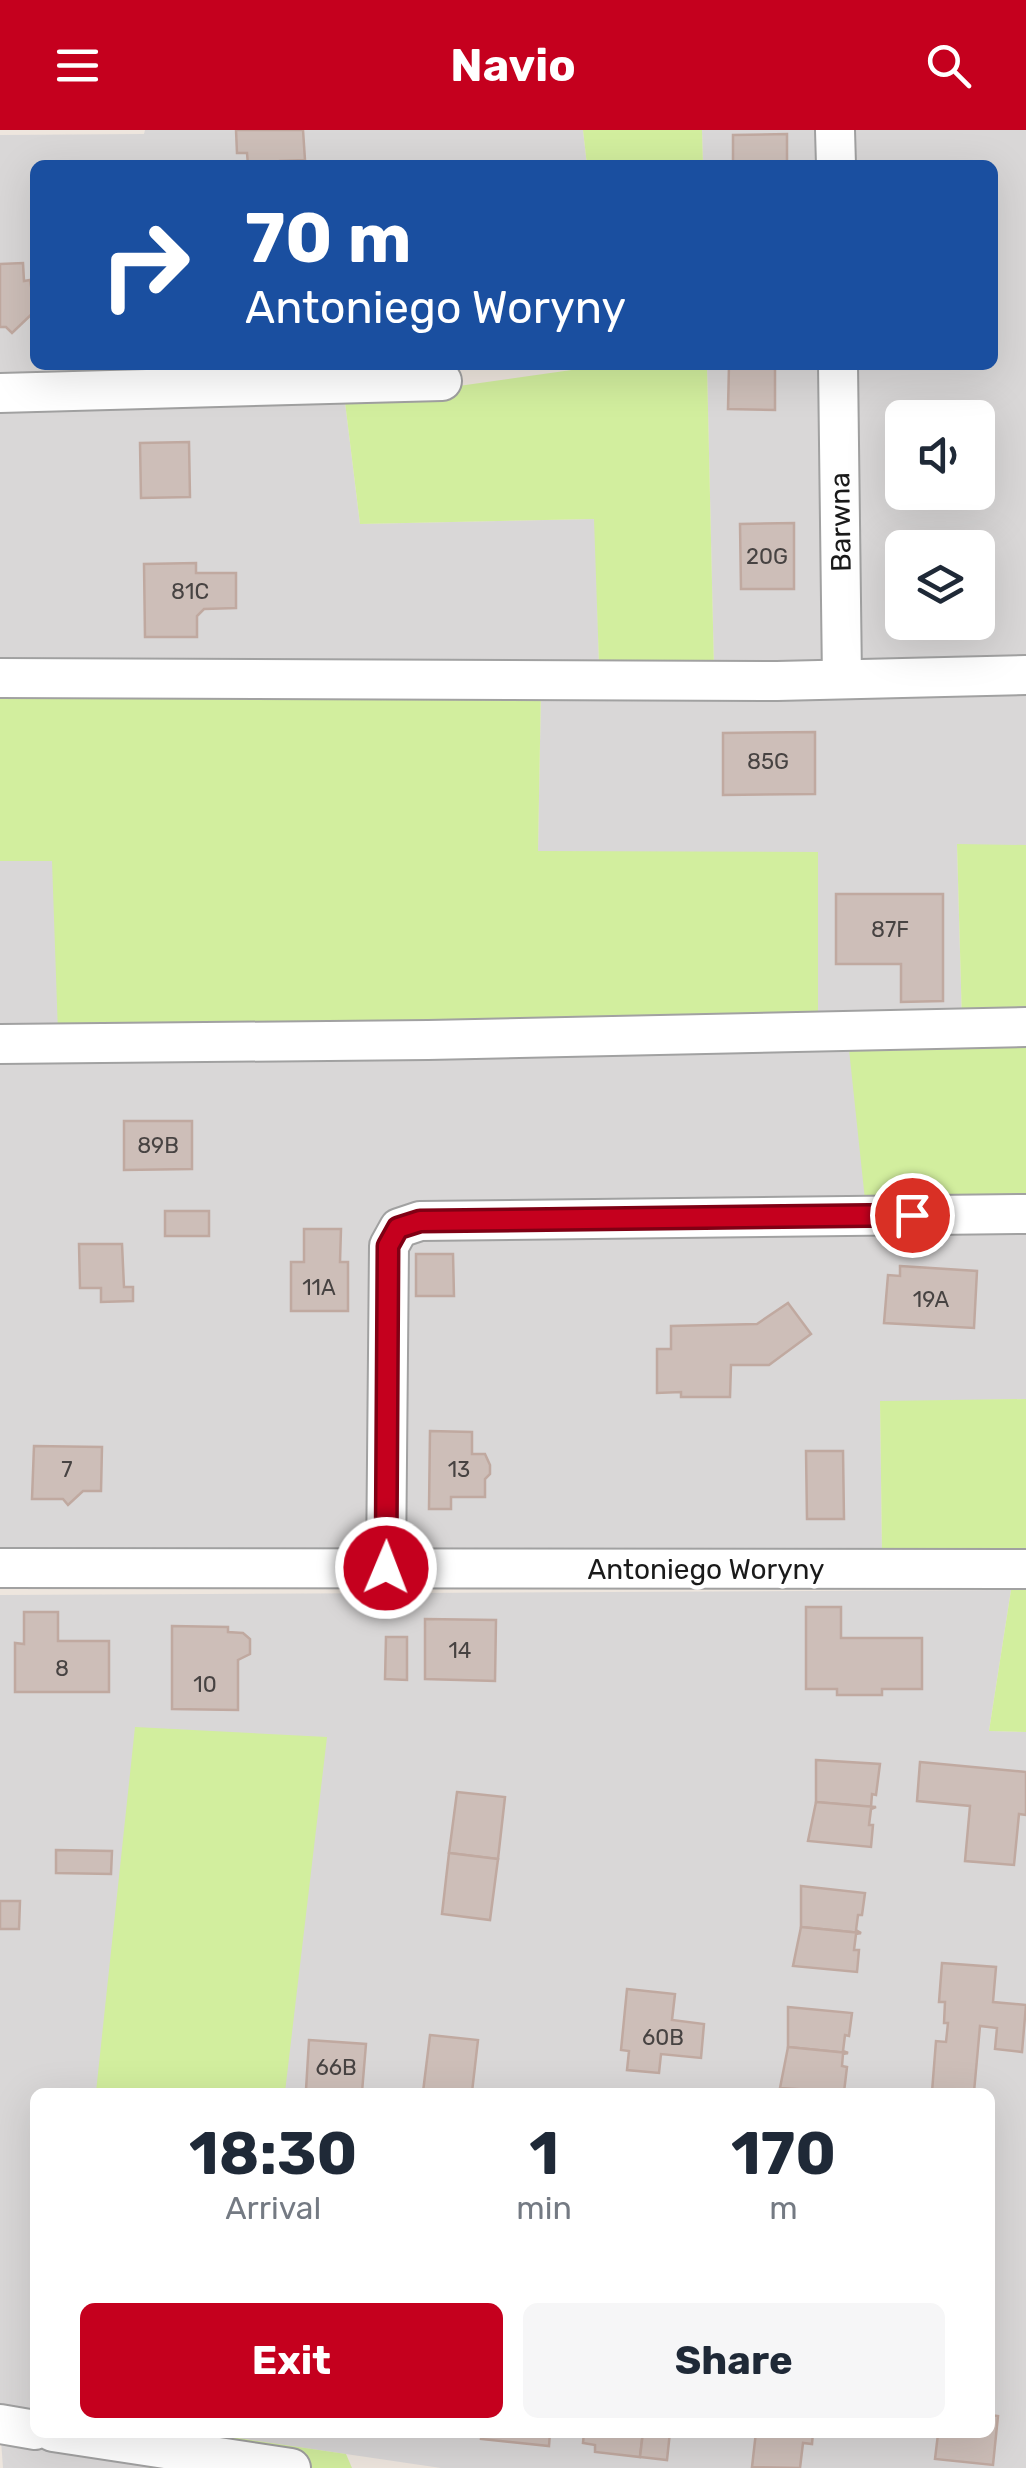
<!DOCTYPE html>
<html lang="en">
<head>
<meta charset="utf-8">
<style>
	body { margin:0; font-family:Rubik,sans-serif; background:#f6f6f7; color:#1f2937; height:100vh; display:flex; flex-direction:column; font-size:38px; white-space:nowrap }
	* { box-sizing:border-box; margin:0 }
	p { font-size:32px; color:#747a83 }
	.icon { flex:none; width:55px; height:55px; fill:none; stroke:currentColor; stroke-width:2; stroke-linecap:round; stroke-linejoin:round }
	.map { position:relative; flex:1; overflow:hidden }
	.panel { position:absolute; left:30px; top:1958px; width:965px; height:350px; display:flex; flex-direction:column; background:#fff; border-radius:15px; box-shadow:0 10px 40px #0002 }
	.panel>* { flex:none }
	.top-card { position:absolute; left:30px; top:30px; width:968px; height:210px; border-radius:15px; box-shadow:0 10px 40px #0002; background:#1a4fa0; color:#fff; overflow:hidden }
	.buttons { position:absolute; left:885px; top:270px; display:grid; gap:20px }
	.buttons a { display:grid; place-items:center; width:110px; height:110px; border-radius:15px; background:#fff; box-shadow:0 10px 40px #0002; font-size:50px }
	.pin { position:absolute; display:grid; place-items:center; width:85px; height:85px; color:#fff; margin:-42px; border:5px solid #fff; border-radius:50%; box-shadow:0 2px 10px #0007 }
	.me { position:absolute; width:110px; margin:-55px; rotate:1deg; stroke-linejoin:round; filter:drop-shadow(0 0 8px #0008) }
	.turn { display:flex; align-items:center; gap:35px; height:210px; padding:0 50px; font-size:45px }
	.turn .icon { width:130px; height:130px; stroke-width:2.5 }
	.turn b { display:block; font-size:70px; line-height:85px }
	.eta { display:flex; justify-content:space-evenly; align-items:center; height:170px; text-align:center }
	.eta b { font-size:60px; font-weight:700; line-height:70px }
	.cta { display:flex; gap:20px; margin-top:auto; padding:20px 50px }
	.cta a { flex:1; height:115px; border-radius:15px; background:#c5001e; color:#fff; font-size:40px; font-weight:700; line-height:115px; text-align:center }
	.cta a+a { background:#f6f6f7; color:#1f2937 }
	header { display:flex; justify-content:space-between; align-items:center; height:130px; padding:0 50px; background:#c5001e; color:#fff; font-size:45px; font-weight:700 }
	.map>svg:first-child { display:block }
	.residential { fill:#d9d7d7; fill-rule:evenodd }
	.grass { fill:#d2ee9e }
	.building { fill:#cdbeb8; stroke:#c0a9a0; stroke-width:2.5 }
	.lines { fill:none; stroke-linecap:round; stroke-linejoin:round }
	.minor-casing { stroke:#a1a1a1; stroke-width:42 }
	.minor { stroke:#fff; stroke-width:38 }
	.route-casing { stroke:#800014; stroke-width:25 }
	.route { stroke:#c5001e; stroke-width:18 }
	.labels { text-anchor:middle; stroke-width:9; stroke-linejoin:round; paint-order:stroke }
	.number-label { font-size:22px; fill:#474342 }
	.street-label { font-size:28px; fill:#1a1a1a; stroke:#fff }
</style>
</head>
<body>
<header><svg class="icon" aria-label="menu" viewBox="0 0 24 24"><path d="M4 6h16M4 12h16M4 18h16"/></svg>Navio<svg class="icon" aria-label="search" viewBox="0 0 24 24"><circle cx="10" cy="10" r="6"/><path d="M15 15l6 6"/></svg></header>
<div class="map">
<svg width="1026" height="2338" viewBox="0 0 1026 2338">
	<rect width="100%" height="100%" fill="#eee6de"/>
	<!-- residential -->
	<g class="residential">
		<polygon points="145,0 583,0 587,35 35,35 35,235 607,237 0,245 0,5 144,4"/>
		<polygon points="702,0 824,0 825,35 703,35"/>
		<path d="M850,0h176v531l-312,9 -7,-305h285v-200h-140zM902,288h76v74h-76zM902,418h76v74h-76z"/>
		<polygon points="345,272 360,394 595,389 599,534 0,540 0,279"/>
		<polygon points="1026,553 1026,715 957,715 962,892 818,891 538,721 541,559"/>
		<polygon points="0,731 52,731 848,909 1026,1093 1026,1269 880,1272 882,1422 0,1421"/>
		<polygon points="1011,1460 989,1601 1026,1602 1026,2338 441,2338 204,2303 990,2302 990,1962 35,1962 35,2302 150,2303 149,2338 3,2338 0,2297 0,1465"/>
	</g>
	<!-- grass -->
	<g class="grass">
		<polygon points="583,0 702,0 703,35 587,35"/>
		<polygon points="607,235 707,235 714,540 599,534 594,389 360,394 345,272"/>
		<polygon points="541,559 538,721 818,722 818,891 962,892 957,714 1026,715 1026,1068 865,1070 848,910 58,903 52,731 0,731 0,563"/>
		<polygon points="1026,1269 1026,1602 989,1601 1011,1460 1006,1423 882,1422 880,1271"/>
		<polygon points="135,1597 327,1607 285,1962 96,1962"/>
		<polygon points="150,2302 204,2303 346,2324 352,2338 149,2338"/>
	</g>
	<!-- building -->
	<g class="building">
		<polygon points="236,0 303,0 305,30 280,31 280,35 248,35 247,23 237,23"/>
		<polygon points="787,4 787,35 733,35 733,5"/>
		<polygon points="23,133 24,151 30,150 35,181 12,203 6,197 0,197 0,134"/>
		<polygon points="729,235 775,235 775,280 728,279"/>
		<polygon points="189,312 190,367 141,368 140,313"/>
		<polygon points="794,393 794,459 741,459 740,394"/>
		<polygon points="196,433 196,443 236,443 236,478 204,479 197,486 197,507 145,507 144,434"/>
		<polygon points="815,602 815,664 723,665 723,603"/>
		<polygon points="836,764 943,764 943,871 901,872 901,834 836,834"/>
		<polygon points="124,991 192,991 192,1039 124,1040"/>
		<rect x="165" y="1081" width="44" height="25"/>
		<polygon points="304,1099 341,1099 340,1132 348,1132 348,1181 291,1181 291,1132 304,1132"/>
		<polygon points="79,1114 122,1114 124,1157 133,1157 133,1171 101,1172 101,1158 80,1158"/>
		<polygon points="416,1124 453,1124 454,1166 416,1166"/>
		<polygon points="900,1136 977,1141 974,1198 884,1193 888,1145 900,1146"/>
		<polygon points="788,1173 811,1204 769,1235 731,1235 730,1267 681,1267 681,1262 657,1263 657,1219 671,1219 671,1196 757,1194"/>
		<polygon points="430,1301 472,1302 472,1324 485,1324 490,1335 490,1344 485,1349 485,1367 451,1367 451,1379 429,1379"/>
		<polygon points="34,1316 102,1317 101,1361 83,1361 68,1375 63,1369 32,1369"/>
		<polygon points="806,1321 843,1321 844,1389 807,1389"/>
		<polygon points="806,1477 841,1477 841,1508 922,1508 922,1559 882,1559 882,1565 837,1565 837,1559 806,1559"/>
		<polygon points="24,1482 58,1482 58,1511 109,1511 109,1562 15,1562 15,1513 24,1514"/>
		<polygon points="425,1489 496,1490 495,1551 425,1549"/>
		<polygon points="172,1496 228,1497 228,1502 243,1503 250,1509 250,1524 238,1530 238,1580 172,1579"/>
		<polygon points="386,1507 407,1507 407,1550 385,1549"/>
		<polygon points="816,1630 880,1634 876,1665 872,1664 871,1677 816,1672"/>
		<polygon points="920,1632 1026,1642 1026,1685 1019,1684 1014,1735 965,1731 970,1676 917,1671"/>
		<polygon points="457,1662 505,1667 498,1729 449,1723"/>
		<polygon points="816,1672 876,1677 871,1679 869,1695 873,1695 871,1717 808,1711"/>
		<polygon points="56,1720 112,1721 111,1744 56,1743"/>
		<polygon points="449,1723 498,1729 490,1790 442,1784"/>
		<polygon points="801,1756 865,1763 862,1785 858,1785 856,1800 861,1803 801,1797"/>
		<polygon points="0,1771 20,1771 19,1799 0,1799"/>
		<polygon points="801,1797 861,1803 856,1804 854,1820 859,1820 857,1842 793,1836"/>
		<polygon points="942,1833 996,1837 993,1872 1026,1875 1022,1922 995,1919 997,1898 980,1896 974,1962 932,1962 936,1911 946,1912 948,1893 944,1893 945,1872 939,1872"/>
		<polygon points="627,1859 675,1864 672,1890 704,1894 701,1928 661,1924 659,1943 627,1940 629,1921 621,1920"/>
		<polygon points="788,1877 852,1883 849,1906 845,1905 843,1921 848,1923 788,1917"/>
		<polygon points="430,1905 478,1910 472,1962 423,1962"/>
		<polygon points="309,1910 366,1914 362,1962 306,1960"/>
		<polygon points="788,1917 848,1923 843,1924 842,1936 847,1937 844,1962 780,1958"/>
		<polygon points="990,2285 998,2286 993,2335 935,2329 938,2304 929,2302 990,2302"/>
		<polygon points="482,2302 550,2302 549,2316 481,2309"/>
		<polygon points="584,2302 643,2302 640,2327 595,2322 595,2315 583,2313"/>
		<polygon points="643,2302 670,2302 667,2330 640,2327"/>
		<polygon points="756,2302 813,2302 812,2314 803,2313 800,2338 752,2337"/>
	</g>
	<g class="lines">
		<!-- minor casing -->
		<g class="minor-casing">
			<g id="minor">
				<polyline points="835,0 836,35"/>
				<polyline points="838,235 842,549"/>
				<polyline points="0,263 442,251"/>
				<polyline points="0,548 777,551 1026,545"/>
				<polyline points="0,914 428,910 1026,897"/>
				<polyline points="0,1438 1026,1439"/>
				<polyline points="386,1438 389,1116 399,1098 420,1091 1026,1084"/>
				<polyline points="0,2294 35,2300"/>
				<polyline points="53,2302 291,2338"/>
			</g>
		</g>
		<!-- minor -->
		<use href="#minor" class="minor"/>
	</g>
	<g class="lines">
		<!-- route casing -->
		<g class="route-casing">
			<polyline id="route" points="386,1438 388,1116 398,1098 420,1091 912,1085"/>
		</g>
		<!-- route -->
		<use href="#route" class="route"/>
	</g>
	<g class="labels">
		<!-- number labels -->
		<g class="number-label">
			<text x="767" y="434">20G</text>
			<text x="190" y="469">81C</text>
			<text x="768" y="639">85G</text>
			<text x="890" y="807">87F</text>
			<text x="158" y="1023">89B</text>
			<text x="319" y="1165">11A</text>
			<text x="931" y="1177">19A</text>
			<text x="67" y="1347">7</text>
			<text x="459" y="1347">13</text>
			<text x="460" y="1528">14</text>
			<text x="62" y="1546">8</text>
			<text x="205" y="1562">10</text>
			<text x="663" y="1915">60B</text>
			<text x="336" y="1945">66B</text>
		</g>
		<!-- street labels -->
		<g class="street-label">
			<text transform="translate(840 392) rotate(-91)" y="10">Barwna</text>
			<text x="706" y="1449">Antoniego Woryny</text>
		</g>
	</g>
</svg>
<div class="buttons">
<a><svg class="icon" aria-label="sound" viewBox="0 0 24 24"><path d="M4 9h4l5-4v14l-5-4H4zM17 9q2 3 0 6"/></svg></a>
<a><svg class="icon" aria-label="layers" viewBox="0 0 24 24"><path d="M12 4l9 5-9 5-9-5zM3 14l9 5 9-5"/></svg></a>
</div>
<div class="pin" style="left:912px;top:1085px;background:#d93025"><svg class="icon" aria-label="arrive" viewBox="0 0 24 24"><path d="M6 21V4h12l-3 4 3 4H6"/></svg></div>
<svg class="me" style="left:386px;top:1438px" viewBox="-20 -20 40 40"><circle r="17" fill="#c5001e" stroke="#fff" stroke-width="3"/><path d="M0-11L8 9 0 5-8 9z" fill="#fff"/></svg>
<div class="top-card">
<div class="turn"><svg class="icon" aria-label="right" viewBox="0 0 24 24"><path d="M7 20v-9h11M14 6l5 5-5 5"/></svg><div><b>70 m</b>Antoniego Woryny</div></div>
</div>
<section class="panel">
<div class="eta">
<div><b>18:30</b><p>Arrival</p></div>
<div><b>1</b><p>min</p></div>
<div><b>170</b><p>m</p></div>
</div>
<div class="cta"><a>Exit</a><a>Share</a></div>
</section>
</div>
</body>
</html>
